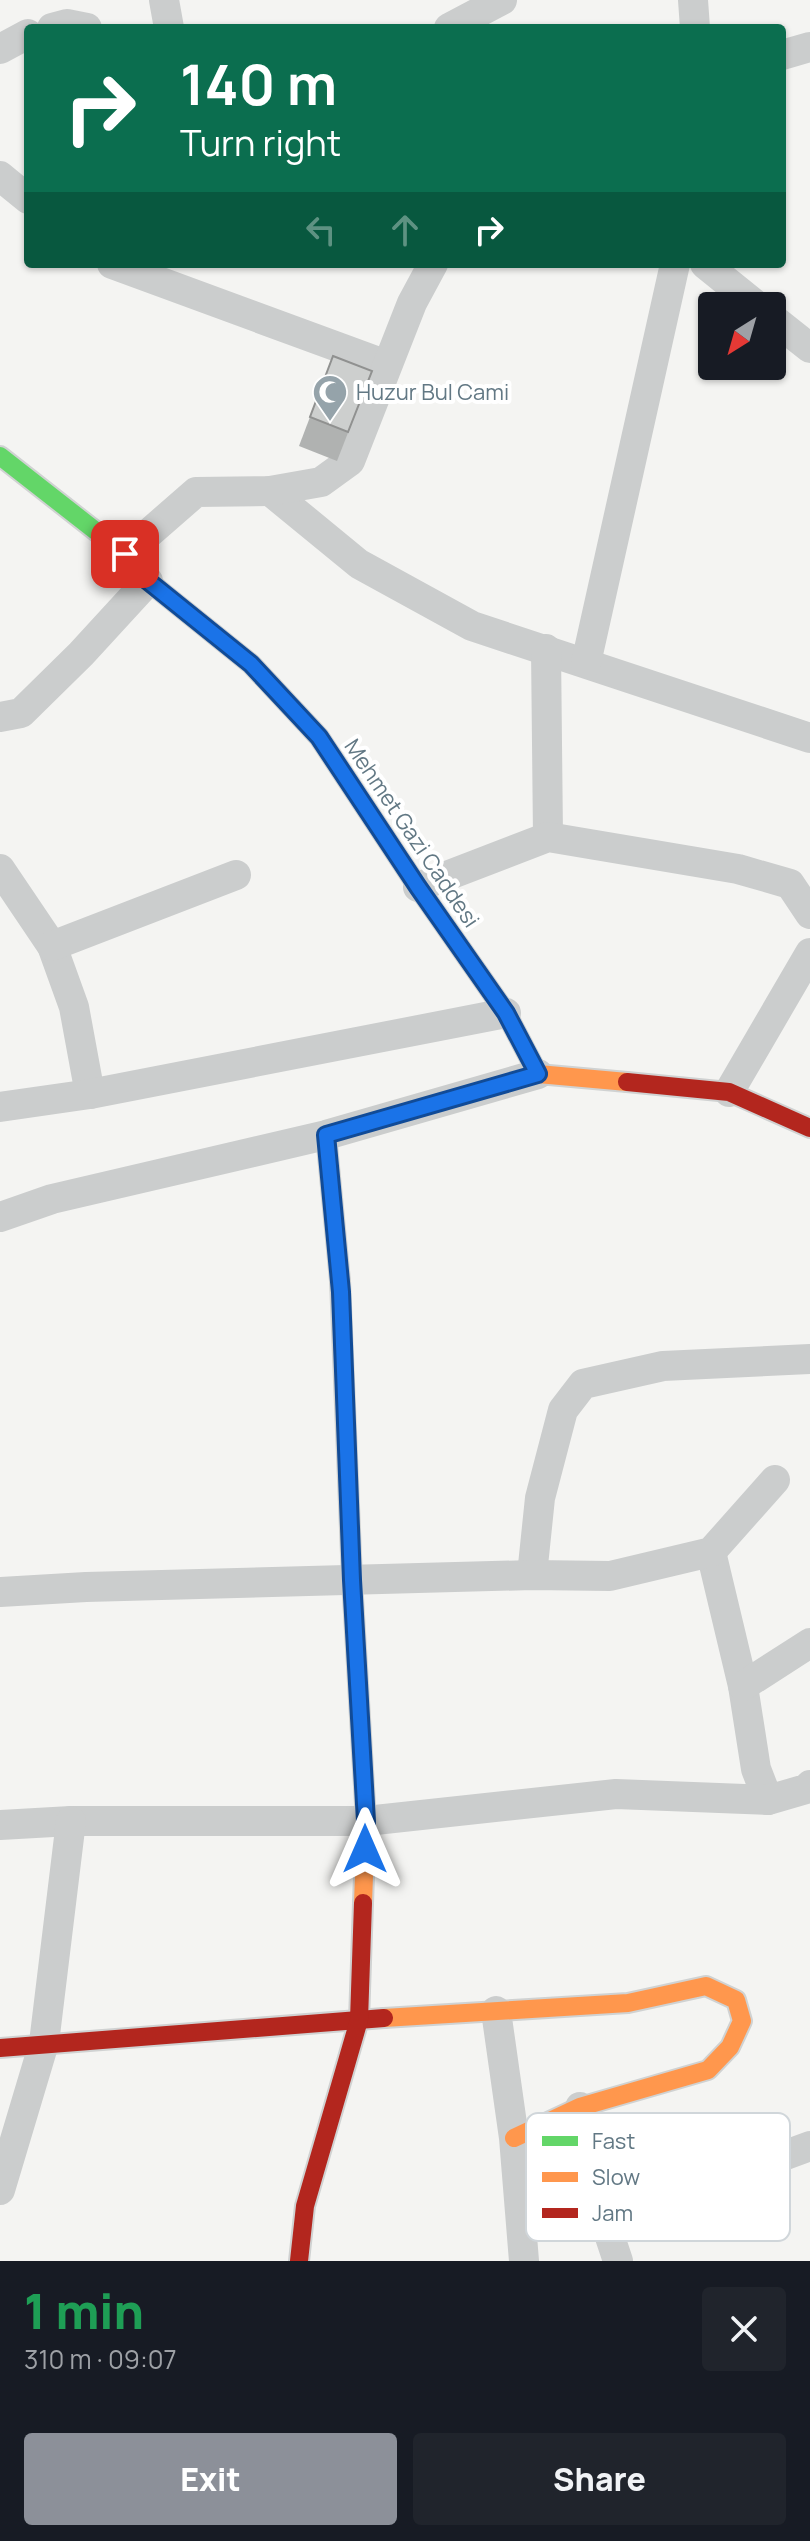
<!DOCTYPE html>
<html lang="en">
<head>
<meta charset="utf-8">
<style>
	body { margin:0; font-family:Manrope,sans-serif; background:#20242c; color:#f1f3f6; height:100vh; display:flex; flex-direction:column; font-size:30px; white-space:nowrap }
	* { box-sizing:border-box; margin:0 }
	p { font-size:26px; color:#9ea1a6 }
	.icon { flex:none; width:44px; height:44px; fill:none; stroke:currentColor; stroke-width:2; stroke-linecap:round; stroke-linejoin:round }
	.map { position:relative; height:2261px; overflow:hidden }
	.panel { display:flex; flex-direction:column; background:#171b24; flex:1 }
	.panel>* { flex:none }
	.top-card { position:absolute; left:24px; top:24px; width:762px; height:244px; border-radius:8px; box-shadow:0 2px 6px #0004; background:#0b6e4f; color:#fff; overflow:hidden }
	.needle { width:52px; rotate:217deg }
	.controls { position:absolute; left:698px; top:292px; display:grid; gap:16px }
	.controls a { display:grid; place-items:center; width:88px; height:88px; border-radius:8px; background:#171b24; box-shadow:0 2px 6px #0004; font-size:40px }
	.pin { position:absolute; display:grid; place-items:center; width:68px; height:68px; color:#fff; margin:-34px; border-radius:16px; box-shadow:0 4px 12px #0006 }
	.me { position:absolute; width:88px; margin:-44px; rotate:0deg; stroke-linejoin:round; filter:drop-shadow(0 0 6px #0008) }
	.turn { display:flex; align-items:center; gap:28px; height:168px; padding:0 24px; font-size:36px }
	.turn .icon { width:104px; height:104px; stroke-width:2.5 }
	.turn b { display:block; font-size:56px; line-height:68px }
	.lanes { display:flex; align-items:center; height:76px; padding:0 24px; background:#0003; justify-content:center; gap:40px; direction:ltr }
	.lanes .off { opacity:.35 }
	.round { display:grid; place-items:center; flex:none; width:84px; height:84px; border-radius:8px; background:#20242c }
	.summary { display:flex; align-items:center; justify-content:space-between; height:136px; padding:0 24px }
	h1 { font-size:48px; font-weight:800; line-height:60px; color:#1e9e55 }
	.cta { display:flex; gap:16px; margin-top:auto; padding:16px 24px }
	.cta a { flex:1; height:92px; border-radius:8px; background:#8c9099; color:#fff; font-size:32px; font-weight:800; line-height:92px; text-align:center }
	.cta a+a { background:#20242c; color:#f1f3f6 }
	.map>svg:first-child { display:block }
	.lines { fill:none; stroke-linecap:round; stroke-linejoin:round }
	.fast-casing { stroke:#d0d2d2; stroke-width:22 }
	.slow-casing { stroke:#d0d2d2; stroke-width:22 }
	.jam-casing { stroke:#d0d2d2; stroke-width:22 }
	.street { stroke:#cbcdcd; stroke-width:30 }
	.fast { stroke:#63d668; stroke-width:18 }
	.slow { stroke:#ff974d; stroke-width:18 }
	.jam { stroke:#b3261e; stroke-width:18 }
	.wall { fill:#b0b2b1 }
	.building { fill:#cdcfce; stroke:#909190; stroke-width:2 }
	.route-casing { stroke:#114b97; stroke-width:20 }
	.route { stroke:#1a73e8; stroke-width:14 }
	.labels { text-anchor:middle; stroke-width:8; stroke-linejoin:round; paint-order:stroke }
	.poi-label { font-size:22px; fill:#627884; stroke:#fff; text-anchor:start }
	.street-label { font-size:22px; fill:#627884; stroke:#fff }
	.key { fill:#fff; stroke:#d0d6da; stroke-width:2 }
	.key-label { font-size:22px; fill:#627884 }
</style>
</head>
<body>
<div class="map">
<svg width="810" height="2261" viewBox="0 0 810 2261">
	<rect width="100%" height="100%" fill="#f4f4f2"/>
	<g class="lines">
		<!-- fast casing -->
		<g class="fast-casing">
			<g id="fast">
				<polyline points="0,456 125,554 148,581 251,664 319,737 418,887"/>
				<polyline points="326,1135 340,1281"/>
			</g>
		</g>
		<!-- slow casing -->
		<g class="slow-casing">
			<g id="slow">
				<polyline points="418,887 506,1013 538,1074 627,1082"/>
				<polyline points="340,1281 352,1580 366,1821 363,1903"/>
				<polyline points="384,2018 628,2003 706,1986 736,2000 742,2021 730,2047 708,2070 580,2107 514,2138"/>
			</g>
		</g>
		<!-- jam casing -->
		<g class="jam-casing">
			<g id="jam">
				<polyline points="627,1082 729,1092 810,1128"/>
				<polyline points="0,2048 384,2018"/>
				<polyline points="299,2261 305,2206 359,2020 363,1903"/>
			</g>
		</g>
		<!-- street -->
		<g class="street">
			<polyline points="164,0 169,28"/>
			<polyline points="693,0 695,28"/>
			<polyline points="52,28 67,24 87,28"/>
			<polyline points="449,28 502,0"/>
			<polyline points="0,49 28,34"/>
			<polyline points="782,55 810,47"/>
			<polyline points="0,176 28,199"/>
			<polyline points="112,264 387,365"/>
			<polyline points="705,264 757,306"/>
			<polyline points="772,318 810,348"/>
			<polyline points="270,491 359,564 472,626 810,738"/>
			<polyline points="125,554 196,492 270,491 321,482 350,461 412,303 433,264"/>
			<polyline points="546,649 548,837"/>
			<polyline points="586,663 675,264"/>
			<polyline points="0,717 21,713 81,654 148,581"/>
			<polyline points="0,869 52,946 74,1007 90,1094"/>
			<polyline points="418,887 548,837 738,869 790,884 810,914"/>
			<polyline points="52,946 236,875"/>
			<polyline points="729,1092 810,953"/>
			<polyline points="0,1107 90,1094 506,1013"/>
			<polyline points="0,1217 52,1199 326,1135 538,1074"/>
			<polyline points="711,1552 743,1686 756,1769 768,1800"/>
			<polyline points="532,1575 540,1498 563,1410 583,1384 663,1366 810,1359"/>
			<polyline points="0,1592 86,1587 532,1575 610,1576 711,1552 775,1480"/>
			<polyline points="743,1686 810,1643"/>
			<polyline points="0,1825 71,1821 366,1821 616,1794 768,1800 806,1789 810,1785"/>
			<polyline points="496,2011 514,2138 524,2261"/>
			<polyline points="580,2107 605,2222 618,2261"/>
			<polyline points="0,2190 44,2043 71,1821"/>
			<polyline points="605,2222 810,2146"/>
		</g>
		<!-- fast -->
		<use href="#fast" class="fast"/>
		<!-- slow -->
		<use href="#slow" class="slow"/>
		<!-- jam -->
		<use href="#jam" class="jam"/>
	</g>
	<!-- wall -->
	<polygon class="wall" points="372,371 337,461 299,446 310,417"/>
	<!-- building -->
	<polygon class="building" points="333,356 372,371 348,432 310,417"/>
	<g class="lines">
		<!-- route casing -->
		<g class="route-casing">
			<polyline id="route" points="125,554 148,581 251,664 319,737 418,887 506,1013 538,1074 326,1135 341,1292 352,1580 366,1821 365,1849"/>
		</g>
		<!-- route -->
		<use href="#route" class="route"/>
	</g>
	<!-- icons -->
	<defs>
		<g id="mosque-pin" transform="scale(1.8)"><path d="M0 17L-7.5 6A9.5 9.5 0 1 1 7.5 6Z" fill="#95a3aa" stroke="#fff"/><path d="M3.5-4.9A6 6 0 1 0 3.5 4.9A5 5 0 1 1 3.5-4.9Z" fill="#fff"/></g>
	</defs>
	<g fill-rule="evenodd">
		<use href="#mosque-pin" x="330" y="392"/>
	</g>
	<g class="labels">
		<!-- poi labels -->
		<g class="poi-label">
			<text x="356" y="400">Huzur Bul Cami</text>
		</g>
		<!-- street labels -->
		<g class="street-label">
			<text transform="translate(412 833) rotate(56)" y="8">Mehmet Gazi Caddesi</text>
		</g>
	</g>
	<!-- legend -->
	<rect x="526" y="2113" width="264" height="128" rx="12" class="key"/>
	<rect x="542" y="2136" width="36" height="10" fill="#63d668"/>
	<rect x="542" y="2172" width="36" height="10" fill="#ff974d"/>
	<rect x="542" y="2208" width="36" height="10" fill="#b3261e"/>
	<g class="key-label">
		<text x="592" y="2149">Fast</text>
		<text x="592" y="2185">Slow</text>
		<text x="592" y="2221">Jam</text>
	</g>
</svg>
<div class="controls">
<a><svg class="needle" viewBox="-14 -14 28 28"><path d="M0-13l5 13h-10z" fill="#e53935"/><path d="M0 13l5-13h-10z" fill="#9ea1a6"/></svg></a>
</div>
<div class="pin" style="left:125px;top:554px;background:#d93025"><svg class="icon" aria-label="arrive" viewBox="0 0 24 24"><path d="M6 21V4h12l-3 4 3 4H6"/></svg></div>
<svg class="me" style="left:365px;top:1849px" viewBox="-20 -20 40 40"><path d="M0-17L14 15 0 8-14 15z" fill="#1a73e8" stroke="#fff" stroke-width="4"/></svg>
<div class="top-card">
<div class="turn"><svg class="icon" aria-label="right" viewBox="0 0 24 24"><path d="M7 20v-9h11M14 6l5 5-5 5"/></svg><div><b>140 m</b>Turn right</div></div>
<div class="lanes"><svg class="icon off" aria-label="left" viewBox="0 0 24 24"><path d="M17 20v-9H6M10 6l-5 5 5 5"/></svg><svg class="icon off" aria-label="ahead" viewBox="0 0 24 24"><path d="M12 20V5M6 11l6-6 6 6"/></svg><svg class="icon" aria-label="right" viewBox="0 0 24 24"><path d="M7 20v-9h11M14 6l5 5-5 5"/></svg></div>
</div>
</div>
<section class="panel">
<div class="summary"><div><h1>1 min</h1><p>310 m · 09:07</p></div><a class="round"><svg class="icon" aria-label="close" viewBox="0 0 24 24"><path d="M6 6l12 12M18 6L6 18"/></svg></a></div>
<div class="cta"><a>Exit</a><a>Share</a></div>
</section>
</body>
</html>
